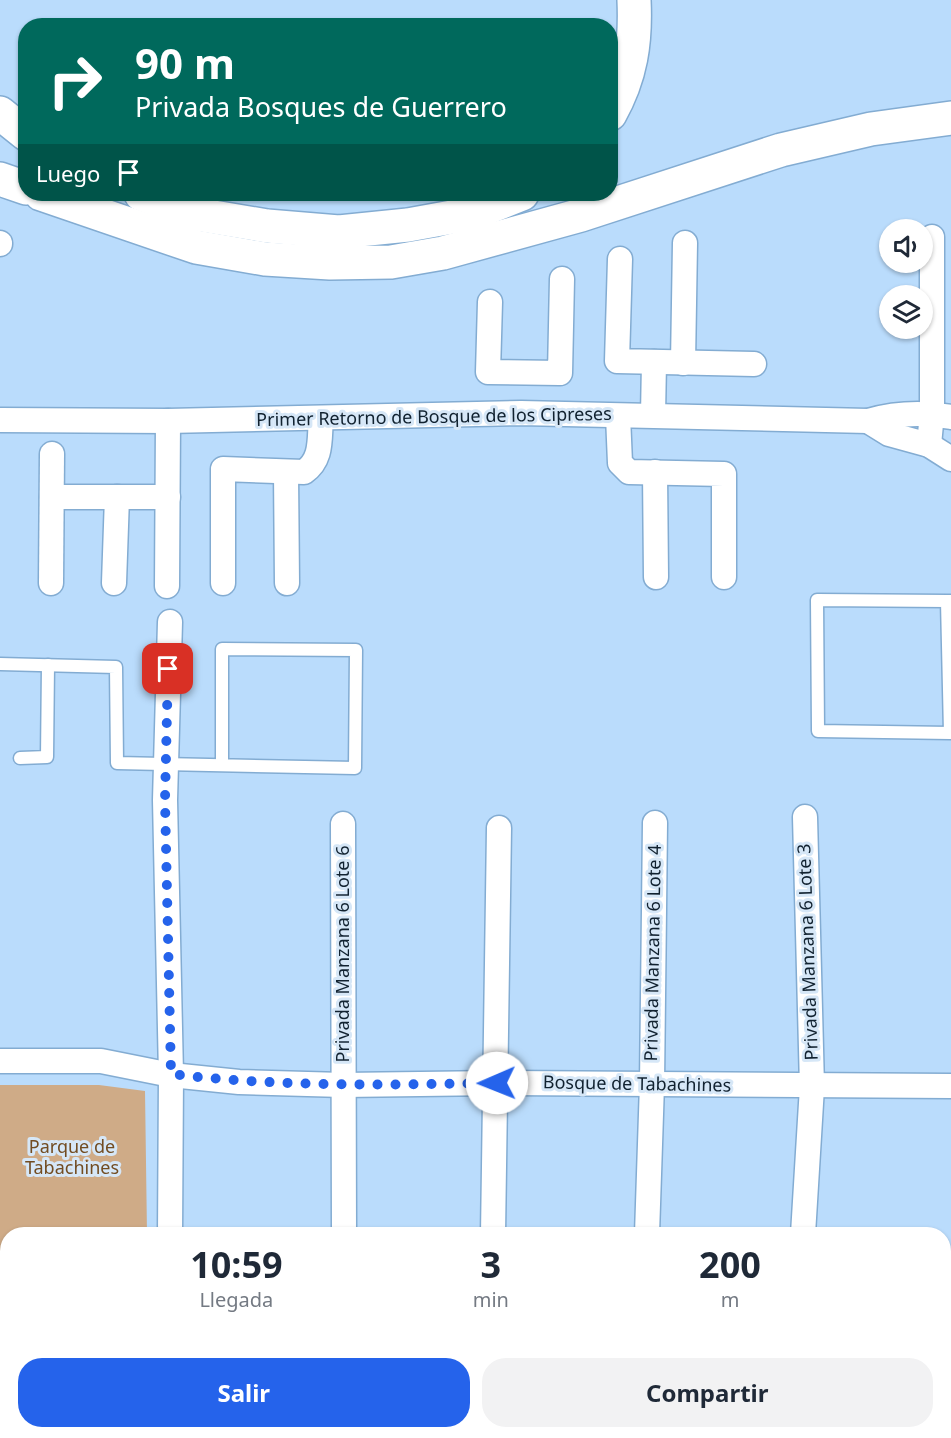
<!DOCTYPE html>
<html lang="es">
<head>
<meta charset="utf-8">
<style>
	body { margin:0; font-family:"Noto Sans",sans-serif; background:#f2f2f3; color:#1f2937; height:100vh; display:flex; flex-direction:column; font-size:22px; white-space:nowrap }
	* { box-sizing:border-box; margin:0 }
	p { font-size:20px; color:#747a83 }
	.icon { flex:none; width:33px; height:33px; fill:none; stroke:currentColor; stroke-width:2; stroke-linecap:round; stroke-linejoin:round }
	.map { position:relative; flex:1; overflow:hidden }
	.sheet { position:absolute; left:0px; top:1227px; width:951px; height:212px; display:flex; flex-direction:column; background:#fff; border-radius:24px 24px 0 0; box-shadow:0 2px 4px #0004 }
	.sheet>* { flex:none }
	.top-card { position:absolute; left:18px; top:18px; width:600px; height:183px; border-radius:24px; box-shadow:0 2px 4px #0004; background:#00695c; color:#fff; overflow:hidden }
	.controls { position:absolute; left:879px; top:219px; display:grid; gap:12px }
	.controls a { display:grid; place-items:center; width:54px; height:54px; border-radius:50%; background:#fff; box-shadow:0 2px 4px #0004; font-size:30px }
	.pin { position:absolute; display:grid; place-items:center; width:51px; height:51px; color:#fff; margin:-26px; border-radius:12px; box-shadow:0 3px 9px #0006 }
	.me { position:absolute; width:66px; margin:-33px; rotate:269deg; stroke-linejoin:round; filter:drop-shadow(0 0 4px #0008) }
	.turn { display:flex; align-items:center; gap:21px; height:126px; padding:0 18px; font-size:27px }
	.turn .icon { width:78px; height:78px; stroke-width:2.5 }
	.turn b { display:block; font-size:42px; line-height:51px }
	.then { display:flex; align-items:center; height:57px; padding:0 18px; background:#0003; gap:12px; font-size:22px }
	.eta { display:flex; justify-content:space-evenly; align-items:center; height:102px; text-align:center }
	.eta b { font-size:36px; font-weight:700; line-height:42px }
	.button { display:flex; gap:12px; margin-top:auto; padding:12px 18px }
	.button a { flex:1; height:69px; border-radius:24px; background:#2563eb; color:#fff; font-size:24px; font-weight:700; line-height:69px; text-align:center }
	.button a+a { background:#f2f2f3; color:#1f2937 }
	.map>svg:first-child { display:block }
	.built { fill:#a1d2ff }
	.green { fill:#cfab87 }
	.building { fill:#7fbaef }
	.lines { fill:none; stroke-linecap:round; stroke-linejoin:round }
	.service-casing { stroke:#83acd2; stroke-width:15 }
	.minor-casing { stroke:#83acd2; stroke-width:27 }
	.motorway-casing { stroke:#83acd2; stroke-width:36 }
	.service { stroke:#fff; stroke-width:12 }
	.minor { stroke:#fff; stroke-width:24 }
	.motorway { stroke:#fff; stroke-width:33 }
	.route { stroke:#2563eb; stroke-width:10; stroke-dasharray:0 18 }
	.labels { text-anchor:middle; stroke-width:6; stroke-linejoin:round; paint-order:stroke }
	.street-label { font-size:18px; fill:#112230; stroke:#d6e7f7 }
	.park-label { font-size:18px; fill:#724c21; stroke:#d6e7f7 }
</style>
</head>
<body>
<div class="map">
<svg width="951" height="1438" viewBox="0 0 951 1438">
	<rect width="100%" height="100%" fill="#badcfc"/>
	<!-- built -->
	<polygon class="built" points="0,1326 7,1326 8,1431 150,1431 150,1438 0,1438"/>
	<!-- green -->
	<polygon class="green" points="0,1085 99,1085 145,1091 147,1234 8,1234 7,1326 0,1326"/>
	<!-- building -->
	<g class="building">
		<rect x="0" y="1340" width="8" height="40"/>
		<rect x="67" y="1431" width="65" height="7"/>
	</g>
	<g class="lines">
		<!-- service casing -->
		<g class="service-casing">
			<g id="service">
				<polyline points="947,601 950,733 818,731 817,600 947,601 951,601"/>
				<polyline points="0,664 116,667 117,763 355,768 356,650 222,649 222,765"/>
				<polyline points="20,758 47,757 48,665"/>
			</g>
		</g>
		<!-- minor casing -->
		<g class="minor-casing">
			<g id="minor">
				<polyline points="0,244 0,243"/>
				<polyline points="620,259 617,361 754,364"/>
				<polyline points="490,302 488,372 560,373 562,279"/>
				<polyline points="683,363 685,243"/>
				<polyline points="653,415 654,362"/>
				<polyline points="618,416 620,463 629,472 724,474 724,577"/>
				<path d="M0,420l168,1 353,-8 347,8c28,-8 54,-9 83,-4"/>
				<polyline points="868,421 889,434 929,445 951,459"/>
				<polyline points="929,445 932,413 932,237"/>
				<polyline points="655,472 656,577"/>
				<polyline points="286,473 287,583"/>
				<polyline points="52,497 168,497"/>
				<polyline points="51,583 52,454"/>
				<polyline points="114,583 117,497"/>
				<path d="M223,583v-114l81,3c19,-13 15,-34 17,-54"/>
				<polyline points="167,586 168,421"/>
				<polyline points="343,824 344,1234"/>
				<polyline points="0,1061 101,1061 171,1075 239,1082 343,1085 497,1083 951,1086"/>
				<polyline points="170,1234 171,1075 165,800 170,622"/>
				<polyline points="493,1234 499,828"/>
				<polyline points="647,1234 652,1084 655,823"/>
				<polyline points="803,1234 812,1087 805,817"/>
				<polyline points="172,1431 172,1438"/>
				<polyline points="332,1431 332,1438"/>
				<polyline points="488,1431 488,1438"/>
				<polyline points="645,1431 645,1438"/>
				<polyline points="805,1431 805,1438"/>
			</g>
		</g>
		<!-- motorway casing -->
		<g class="motorway-casing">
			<g id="motorway">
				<polyline points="0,113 26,134"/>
				<path d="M610,114c21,-37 26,-72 24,-114"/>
				<polyline points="0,179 26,188"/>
				<polyline points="41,194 196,247 265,259 330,263 391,262 443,253 581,215 781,150 871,129 951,118"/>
				<polyline points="141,194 196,214 267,226 339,232 408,225 474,213 522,194"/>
			</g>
		</g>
		<!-- service -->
		<use href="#service" class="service"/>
		<!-- minor -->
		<use href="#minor" class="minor"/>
		<!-- motorway -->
		<use href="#motorway" class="motorway"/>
	</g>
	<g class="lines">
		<!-- route -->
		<path class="route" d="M168,669l-3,131 6,274c108,13 217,11 326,9"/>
	</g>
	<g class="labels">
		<!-- street labels -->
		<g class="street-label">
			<text transform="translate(434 417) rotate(-1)" y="6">Primer Retorno de Bosque de los Cipreses</text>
			<text transform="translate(808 952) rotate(-92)" y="6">Privada Manzana 6 Lote 3</text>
			<text transform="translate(653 953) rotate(-89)" y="6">Privada Manzana 6 Lote 4</text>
			<text transform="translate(343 954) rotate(-90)" y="6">Privada Manzana 6 Lote 6</text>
			<text transform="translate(637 1084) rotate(1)" y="6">Bosque de Tabachines</text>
		</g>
		<!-- park labels -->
		<g class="park-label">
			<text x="72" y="1153">Parque de<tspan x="72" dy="21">Tabachines</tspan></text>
		</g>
	</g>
</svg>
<div class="controls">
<a><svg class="icon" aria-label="sound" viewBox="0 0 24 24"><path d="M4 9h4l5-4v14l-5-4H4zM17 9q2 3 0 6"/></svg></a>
<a><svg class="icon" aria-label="layers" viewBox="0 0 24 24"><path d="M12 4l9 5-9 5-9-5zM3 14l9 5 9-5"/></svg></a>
</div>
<div class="pin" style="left:168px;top:669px;background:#d93025"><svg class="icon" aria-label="arrive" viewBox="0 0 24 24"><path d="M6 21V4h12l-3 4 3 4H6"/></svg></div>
<svg class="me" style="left:497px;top:1083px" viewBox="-20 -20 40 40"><circle r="19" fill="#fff"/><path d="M0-13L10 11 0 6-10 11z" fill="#2563eb"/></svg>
<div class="top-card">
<div class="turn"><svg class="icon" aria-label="right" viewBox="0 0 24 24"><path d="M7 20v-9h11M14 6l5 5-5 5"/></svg><div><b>90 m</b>Privada Bosques de Guerrero</div></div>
<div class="then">Luego<svg class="icon" aria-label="arrive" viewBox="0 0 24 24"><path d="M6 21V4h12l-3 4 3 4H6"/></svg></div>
</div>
<section class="sheet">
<div class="eta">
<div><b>10:59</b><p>Llegada</p></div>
<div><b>3</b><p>min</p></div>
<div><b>200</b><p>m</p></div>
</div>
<div class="button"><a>Salir</a><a>Compartir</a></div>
</section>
</div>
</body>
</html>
